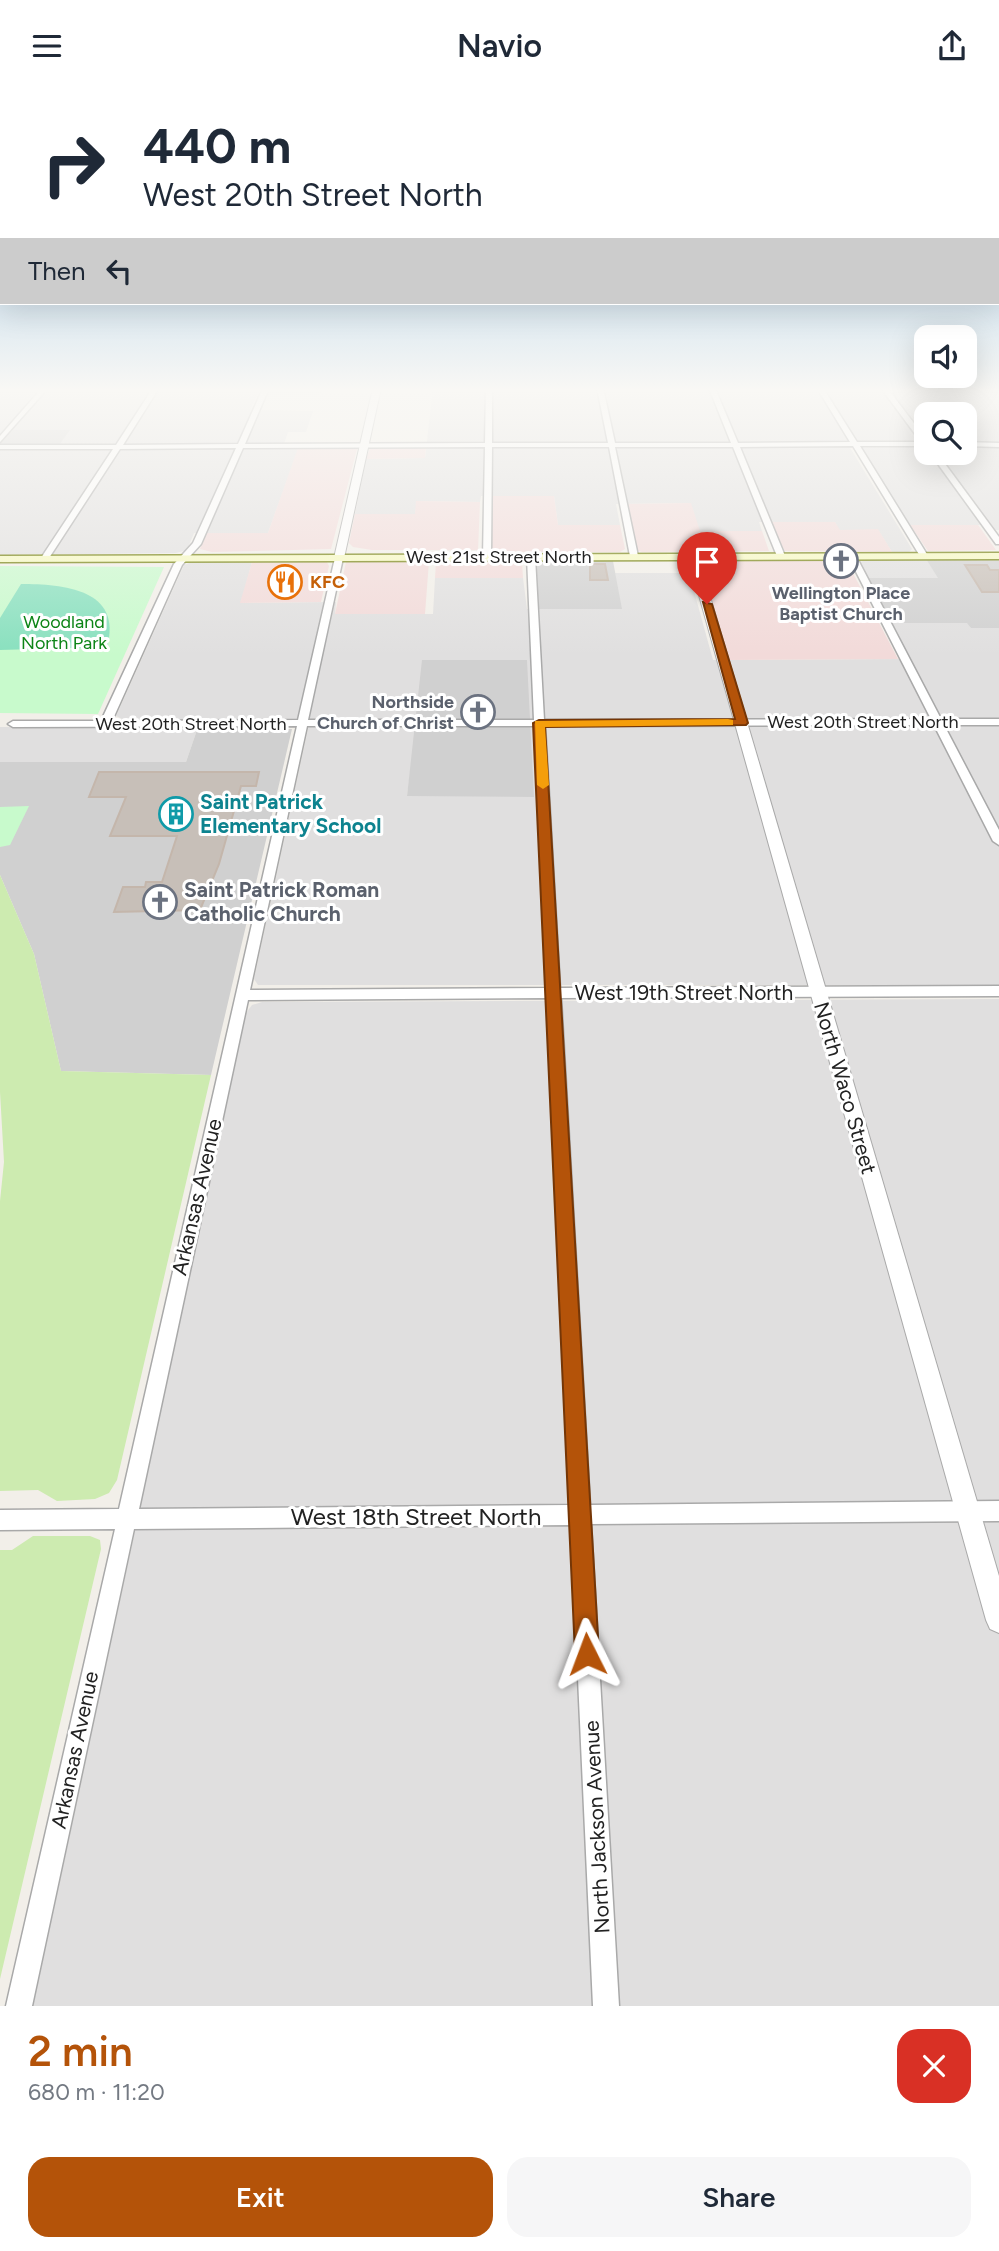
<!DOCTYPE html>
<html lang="en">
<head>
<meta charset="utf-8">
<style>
	body { margin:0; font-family:Figtree,sans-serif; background:#f6f6f7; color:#1f2937; height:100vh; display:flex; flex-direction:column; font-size:26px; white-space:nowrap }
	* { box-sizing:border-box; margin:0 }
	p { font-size:23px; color:#747a83 }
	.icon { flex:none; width:38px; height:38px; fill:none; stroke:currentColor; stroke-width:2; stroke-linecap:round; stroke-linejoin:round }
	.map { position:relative; height:1915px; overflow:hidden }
	.sheet { display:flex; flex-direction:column; background:#fff; flex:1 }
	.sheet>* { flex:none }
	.top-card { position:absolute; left:0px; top:0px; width:999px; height:214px; box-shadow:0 7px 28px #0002; background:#fff; color:#1f2937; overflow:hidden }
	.tools { position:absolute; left:914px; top:234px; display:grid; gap:14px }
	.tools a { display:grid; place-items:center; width:63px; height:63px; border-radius:14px; background:#fff; box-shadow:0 7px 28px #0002; font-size:35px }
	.pin { position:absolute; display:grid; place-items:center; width:60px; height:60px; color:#fff; margin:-72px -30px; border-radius:50% 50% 50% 0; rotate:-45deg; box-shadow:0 0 7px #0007 }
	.pin .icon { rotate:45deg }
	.me { position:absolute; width:77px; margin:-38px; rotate:357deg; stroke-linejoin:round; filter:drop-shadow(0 0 5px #0008) }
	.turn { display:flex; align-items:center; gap:24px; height:147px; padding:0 28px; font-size:32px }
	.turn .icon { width:91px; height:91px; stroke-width:2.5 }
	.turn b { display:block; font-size:49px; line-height:60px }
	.then { display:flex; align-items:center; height:66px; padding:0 28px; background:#0003; gap:14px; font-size:26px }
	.round { display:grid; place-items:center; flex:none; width:74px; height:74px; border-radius:21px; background:#f6f6f7 }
	.headline { display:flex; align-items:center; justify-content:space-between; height:119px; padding:0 28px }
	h1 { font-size:42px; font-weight:600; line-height:52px; color:#b45309 }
	.button { display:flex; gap:14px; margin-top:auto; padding:14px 28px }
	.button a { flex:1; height:80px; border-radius:21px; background:#b45309; color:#fff; font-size:28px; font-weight:600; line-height:80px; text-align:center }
	.button a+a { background:#f6f6f7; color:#1f2937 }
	header { display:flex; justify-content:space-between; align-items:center; height:91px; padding:0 28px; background:#fff; font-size:32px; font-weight:600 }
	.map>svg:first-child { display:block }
	.residential { fill:#e0dfdf; fill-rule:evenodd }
	.commercial { fill:#f2dad9 }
	.religious { fill:#d0d0d0 }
	.grass { fill:#cdebb0 }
	.park { fill:#c8facc }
	.pitch { fill:#88e0be }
	.building { fill:#c7bfb8; stroke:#c4b6ab; stroke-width:2 }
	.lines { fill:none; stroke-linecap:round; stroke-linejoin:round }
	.minor-casing { stroke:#a9a9a9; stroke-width:3 }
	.tertiary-casing { stroke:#a9a9a9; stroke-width:2 }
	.secondary-casing { stroke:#707d05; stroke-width:3 }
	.minor { fill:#fff; fill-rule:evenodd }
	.tertiary { fill:#fff; fill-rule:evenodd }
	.secondary { fill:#f7fabf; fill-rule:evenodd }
	.route { fill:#b45309; stroke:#753606; stroke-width:2 }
	.slow { fill:#f59e0b }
	.labels { text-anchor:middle; stroke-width:6; stroke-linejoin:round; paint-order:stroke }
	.far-street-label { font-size:18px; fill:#222; stroke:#fff }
	.far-food-label { font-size:18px; font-weight:bold; fill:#c56008; stroke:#fff; text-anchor:start }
	.far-worship-label { font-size:18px; font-weight:bold; fill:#5b616d; stroke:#fff }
	.far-park-label { font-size:18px; fill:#0c8416; stroke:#fff }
	.culture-label { font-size:21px; font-weight:bold; fill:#0d838f; stroke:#fff; text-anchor:start }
	.worship-label { font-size:21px; font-weight:bold; fill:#5b616d; stroke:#fff; text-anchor:start }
	.street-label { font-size:21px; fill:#222; stroke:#fff }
	.near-street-label { font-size:24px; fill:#222; stroke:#fff }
</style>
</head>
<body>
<header><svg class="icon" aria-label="menu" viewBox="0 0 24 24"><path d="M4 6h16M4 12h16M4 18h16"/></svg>Navio<svg class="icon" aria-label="share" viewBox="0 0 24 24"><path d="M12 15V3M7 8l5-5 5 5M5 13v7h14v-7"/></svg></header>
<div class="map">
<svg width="999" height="1915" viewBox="0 0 999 1915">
	<rect width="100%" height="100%" fill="#f2efe9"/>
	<!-- residential -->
	<g class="residential">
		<polygon points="0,297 322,297 320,304 257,304 250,319 313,320 306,341 288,341 284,353 300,353 268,442 194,442 187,459 176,462 0,464 0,354 59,354 0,342"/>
		<polygon points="433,297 999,297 999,352 964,352 964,324 926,324 926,352 847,352 912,458 909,461 892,461 878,439 839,439 835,431 759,431 762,440 699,440 690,412 616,413 620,434 558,434 554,405 481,405 480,411 417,410 415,423 355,423 366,368 425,367"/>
		<polygon points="964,355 999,355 999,439 994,439 989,434 910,434 861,357 926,356 926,362 964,362"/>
		<polygon points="869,468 926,468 939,487 867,487 860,471"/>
		<path d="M195,470l57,1 -11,41 95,-1 -1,12h98l2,-36h88l4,31h94l-6,-36h74l24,87 197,-1 -19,-36h77l3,5h28v357h-741l-4,-6 56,-259 -188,-1 -6,-3 68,-151zM417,628l116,77h-126z"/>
		<polygon points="0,636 198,636 186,671 0,671"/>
		<polygon points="999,908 999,1915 33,1915 246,922 252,914 262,911"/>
	</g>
	<!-- commercial -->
	<g class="commercial">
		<polygon points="350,356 357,358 331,458 212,461 200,458 206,442 268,442 298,357"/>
		<polygon points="426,356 425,367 366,368 370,357"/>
		<polygon points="491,405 554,405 558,434 620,434 625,458 620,461 494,461 492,460"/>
		<polygon points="416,410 480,411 478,459 372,459 353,456 349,452 355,423 415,423"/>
		<polygon points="691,412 700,440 762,440 769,460 642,461 636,459 626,413"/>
		<polygon points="769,431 835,431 840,439 878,438 892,461 785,460"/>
		<polygon points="910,434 978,434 996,459 928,460"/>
		<polygon points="710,468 846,469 898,568 729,569 700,472"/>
		<polygon points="519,469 522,471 523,487 435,487 436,470"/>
		<polygon points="321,470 327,471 329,475 321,511 240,512 252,471"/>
		<polygon points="429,470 425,523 335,523 346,471"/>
	</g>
	<!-- religious -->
	<g class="religious">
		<polygon points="13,339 70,339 59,354 0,354 0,342 10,342"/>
		<polygon points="926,468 999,468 999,537 971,537 967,532 891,532 867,487 938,487"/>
		<polygon points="542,470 613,470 622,518 539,518 535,472"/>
		<polygon points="422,569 527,569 534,706 407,705"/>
		<polygon points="198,636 292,638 211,984 61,980 34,863 0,784 0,671 186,671"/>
	</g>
	<!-- grass -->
	<g class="grass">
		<polygon points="0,784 34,863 61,980 211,984 117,1389 109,1402 95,1408 57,1410 38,1399 0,1400 0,1110 4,1071 0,1001"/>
		<polygon points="33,1445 90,1445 100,1449 101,1458 0,1888 0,1459 12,1459"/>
	</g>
	<!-- park -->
	<g class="park">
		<polygon points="0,475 164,476 98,623 0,622"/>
		<polygon points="29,715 10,754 0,756 0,716"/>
	</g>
	<!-- pitch -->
	<path class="pitch" d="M21,493c42,0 102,5 86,63l-107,3v-32z"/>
	<!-- building -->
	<g class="building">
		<polygon points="590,473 605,473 608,489 590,489"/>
		<polygon points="965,474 987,474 990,479 999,479 999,501 982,501"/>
		<polygon points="99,681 259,681 256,695 241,695 219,773 200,819 114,821 123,796 145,796 146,791 162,791 177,745 110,745 126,706 89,706"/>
	</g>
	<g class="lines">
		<!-- minor casing -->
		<g class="minor-casing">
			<g id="minor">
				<polygon points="42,297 48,297 0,351 0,345"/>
				<path d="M153,297h6l-36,57 115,-1 25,-56h6l-24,56 240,-1 1,-55h6v55h116l-11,-55h6l12,55h116l-22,-55h6l23,55 112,-1 -33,-54h6l34,54h64l-40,-54h6l39,51v7h-66l68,110 -4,2 -4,-2 -67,-110 -113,1 45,109 -4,2 -4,-2 -44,-109h-118l23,109 -4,2 -4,-2 -21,-109h-117l-1,110 -4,2 -4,-2 2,-110 -242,1 -42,96 -19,21 -70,156 186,-1 37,-162 4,-2 4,2 -35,162h226l-7,-163 4,-2 4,2 9,163 387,-1 -83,-163 4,-2 4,2 85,163h58v6h-55l55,105v15l-6,-4 -59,-116 -389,1 15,262 439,-2v10l-438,2 29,507 409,-4v20l-408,3 28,482h-26l-22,-481 -437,4 -102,477h-26l109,-477 -115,1v-20l119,-1 178,-783 -284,1 -5,-3 5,-3h88l73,-157 19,-21 43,-95 -116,1 -71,109 -4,2 -4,-2 72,-109h-113v-4h116zM307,635h228l12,262 -297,2zM547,907l23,507 -431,4 109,-509z"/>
				<polygon points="964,351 999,352 999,356 964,355"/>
				<polygon points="930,362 937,362 999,446 999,453 996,453"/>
			</g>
		</g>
		<!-- tertiary casing -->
		<g class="tertiary-casing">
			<g id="tertiary">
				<polygon points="373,297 381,297 344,467 339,470 334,467"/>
				<polygon points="693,462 698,465 999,1485 999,1542 990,1538 986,1529 688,465"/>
			</g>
		</g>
		<!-- secondary casing -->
		<g class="secondary-casing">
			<polygon id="secondary" points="999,462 999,468 0,471 0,465"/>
		</g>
		<!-- minor -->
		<use href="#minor" class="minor"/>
		<!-- tertiary -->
		<use href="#tertiary" class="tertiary"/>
		<!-- secondary -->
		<use href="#secondary" class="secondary"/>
	</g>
	<!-- sky -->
	<linearGradient id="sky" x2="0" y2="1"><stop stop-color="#8fc0e4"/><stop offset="0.53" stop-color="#f9f8f5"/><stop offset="1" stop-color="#f9f8f5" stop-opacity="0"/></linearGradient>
	<rect width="999" height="565" fill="url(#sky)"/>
	<!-- route -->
	<polygon class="route" points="703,511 712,513 748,632 746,634 545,636 599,1563 596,1572 587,1575 579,1572 575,1563 533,632 539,629 735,628"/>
	<!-- slow -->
	<polygon class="slow" points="728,628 733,629 733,634 545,636 549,694 543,698 537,694 535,630"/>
	<!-- icons -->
	<defs>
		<g id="church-ring" transform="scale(1.75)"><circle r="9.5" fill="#fff" stroke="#6b7280" stroke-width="1.5"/><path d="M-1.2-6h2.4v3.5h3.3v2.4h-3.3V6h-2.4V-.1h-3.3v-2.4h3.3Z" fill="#6b7280"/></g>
		<g id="restaurant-ring" transform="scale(1.75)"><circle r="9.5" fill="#fff" stroke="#e8710a" stroke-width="1.5"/><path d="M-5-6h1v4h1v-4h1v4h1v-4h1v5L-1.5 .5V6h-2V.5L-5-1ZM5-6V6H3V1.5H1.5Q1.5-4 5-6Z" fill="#e8710a"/></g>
		<g id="building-ring" transform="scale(1.75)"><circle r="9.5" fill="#fff" stroke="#0f9aa8" stroke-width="1.5"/><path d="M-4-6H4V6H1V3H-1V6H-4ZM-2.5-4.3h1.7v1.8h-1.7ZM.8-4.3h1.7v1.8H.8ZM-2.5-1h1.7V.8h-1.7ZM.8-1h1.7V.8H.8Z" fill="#0f9aa8"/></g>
	</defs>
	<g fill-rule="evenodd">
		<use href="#church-ring" x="841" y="470"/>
		<use href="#restaurant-ring" x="285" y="491"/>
		<use href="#church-ring" x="478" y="621"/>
		<use href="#building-ring" x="176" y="723"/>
		<use href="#church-ring" x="160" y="811"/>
	</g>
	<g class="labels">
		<!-- far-street labels -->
		<g class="far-street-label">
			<text x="499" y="472">West 21st Street North</text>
			<text x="863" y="637">West 20th Street North</text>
			<text x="191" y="639">West 20th Street North</text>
		</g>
		<!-- far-food labels -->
		<g class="far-food-label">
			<text x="310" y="497">KFC</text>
		</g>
		<!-- far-worship labels -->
		<g class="far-worship-label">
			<text x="841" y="508">Wellington Place<tspan x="841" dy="21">Baptist Church</tspan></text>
			<text x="454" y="617" text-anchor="end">Northside<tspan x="454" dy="21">Church of Christ</tspan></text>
		</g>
		<!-- far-park labels -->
		<g class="far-park-label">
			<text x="64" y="537">Woodland<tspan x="64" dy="21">North Park</tspan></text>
		</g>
		<!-- culture labels -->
		<g class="culture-label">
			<text x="200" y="718">Saint Patrick<tspan x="200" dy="24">Elementary School</tspan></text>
		</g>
		<!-- worship labels -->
		<g class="worship-label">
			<text x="184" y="806">Saint Patrick Roman<tspan x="184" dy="24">Catholic Church</tspan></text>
		</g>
		<!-- street labels -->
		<g class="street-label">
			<text x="684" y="909">West 19th Street North</text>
			<text transform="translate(845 997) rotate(74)" y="7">North Waco Street</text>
			<text transform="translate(197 1106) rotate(-77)" y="7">Arkansas Avenue</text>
			<text transform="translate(75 1659) rotate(-78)" y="7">Arkansas Avenue</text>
			<text transform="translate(597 1736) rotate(-93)" y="7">North Jackson Avenue</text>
		</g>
		<!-- near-street labels -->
		<g class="near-street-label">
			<text x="416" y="1434">West 18th Street North</text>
		</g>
	</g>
</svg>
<div class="tools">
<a><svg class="icon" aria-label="sound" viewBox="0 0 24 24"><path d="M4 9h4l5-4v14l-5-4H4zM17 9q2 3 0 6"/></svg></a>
<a><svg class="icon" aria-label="search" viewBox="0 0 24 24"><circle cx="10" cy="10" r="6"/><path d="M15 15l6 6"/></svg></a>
</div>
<div class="pin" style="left:707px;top:513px;background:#d93025"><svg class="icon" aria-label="arrive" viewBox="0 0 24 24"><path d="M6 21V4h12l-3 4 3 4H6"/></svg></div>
<svg class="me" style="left:587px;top:1563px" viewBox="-20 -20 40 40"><path d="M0-17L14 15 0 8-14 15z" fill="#b45309" stroke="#fff" stroke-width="4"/></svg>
<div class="top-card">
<div class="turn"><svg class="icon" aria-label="right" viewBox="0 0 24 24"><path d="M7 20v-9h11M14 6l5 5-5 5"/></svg><div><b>440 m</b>West 20th Street North</div></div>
<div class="then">Then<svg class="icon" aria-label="left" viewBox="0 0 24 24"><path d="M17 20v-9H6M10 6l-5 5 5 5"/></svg></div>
</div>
</div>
<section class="sheet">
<div class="headline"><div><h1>2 min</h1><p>680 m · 11:20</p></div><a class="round" style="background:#d93025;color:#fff"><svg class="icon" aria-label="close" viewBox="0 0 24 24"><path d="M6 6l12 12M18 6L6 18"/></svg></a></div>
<div class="button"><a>Exit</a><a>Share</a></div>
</section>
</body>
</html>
